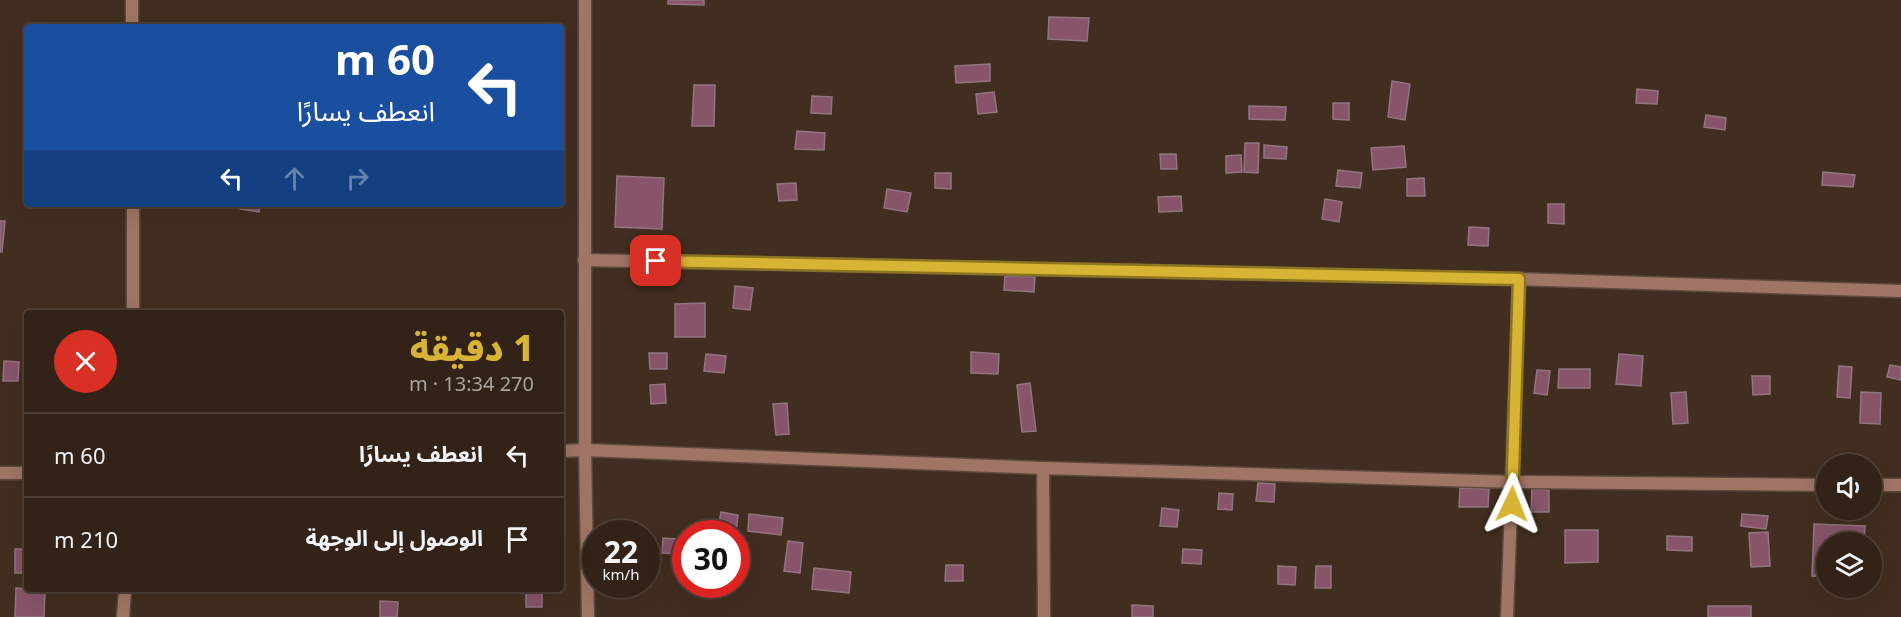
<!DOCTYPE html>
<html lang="ar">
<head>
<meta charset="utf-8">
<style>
	body { margin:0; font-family:"Noto Sans","Noto Sans Arabic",sans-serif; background:#3d2f25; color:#f1f3f6; direction:rtl; height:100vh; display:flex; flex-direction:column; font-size:22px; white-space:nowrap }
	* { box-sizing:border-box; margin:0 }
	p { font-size:20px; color:#a8a4a2 }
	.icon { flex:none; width:33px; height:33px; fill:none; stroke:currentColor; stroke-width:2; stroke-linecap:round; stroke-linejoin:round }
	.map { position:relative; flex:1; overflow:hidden; direction:ltr }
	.side { position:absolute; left:24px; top:310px; width:540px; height:282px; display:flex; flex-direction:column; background:#322218; border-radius:6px; box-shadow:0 6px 24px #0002,0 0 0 2px #4d3f37; direction:rtl }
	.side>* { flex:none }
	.hud { position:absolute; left:24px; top:24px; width:540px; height:183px; border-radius:6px; box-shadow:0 6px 24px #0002,0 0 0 2px #4d3f37; direction:rtl; background:#1a4fa0; color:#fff; overflow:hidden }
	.fabs { position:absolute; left:1816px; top:454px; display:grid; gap:12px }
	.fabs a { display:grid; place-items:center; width:66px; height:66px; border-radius:50%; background:#322218; box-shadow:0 6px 24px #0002,0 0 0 2px #4d3f37; font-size:30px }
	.speed { position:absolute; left:582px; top:520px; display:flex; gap:12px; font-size:30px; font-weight:700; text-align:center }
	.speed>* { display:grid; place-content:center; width:78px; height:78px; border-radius:50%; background:#322218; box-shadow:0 6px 24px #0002,0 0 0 2px #4d3f37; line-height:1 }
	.speed small { font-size:15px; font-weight:400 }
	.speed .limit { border:9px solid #d22; background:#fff; color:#111 }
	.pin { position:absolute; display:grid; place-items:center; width:51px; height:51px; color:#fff; margin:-26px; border-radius:12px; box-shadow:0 3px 9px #0006 }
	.me { position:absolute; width:66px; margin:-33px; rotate:2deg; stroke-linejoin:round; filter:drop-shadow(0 0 4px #0008) }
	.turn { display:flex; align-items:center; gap:21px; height:126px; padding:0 30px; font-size:27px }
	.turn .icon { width:78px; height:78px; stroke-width:2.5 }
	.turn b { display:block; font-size:42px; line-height:51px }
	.lanes { display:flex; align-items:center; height:57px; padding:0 30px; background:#0003; justify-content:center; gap:30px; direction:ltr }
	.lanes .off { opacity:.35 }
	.round { display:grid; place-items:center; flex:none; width:63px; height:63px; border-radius:32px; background:#3d2f25 }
	.head { display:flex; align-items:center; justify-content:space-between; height:102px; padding:0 30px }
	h1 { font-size:36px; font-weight:800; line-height:45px; color:#d8b434 }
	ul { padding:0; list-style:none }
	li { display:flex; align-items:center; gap:18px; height:84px; padding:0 30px; border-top:2px solid #4d3f37 }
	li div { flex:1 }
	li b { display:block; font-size:22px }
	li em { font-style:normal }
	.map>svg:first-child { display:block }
	.building { fill:#87546a; stroke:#917580; stroke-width:1.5 }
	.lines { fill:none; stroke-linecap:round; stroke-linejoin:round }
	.minor-casing { stroke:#5d4a3d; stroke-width:15 }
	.minor { stroke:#a07565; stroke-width:12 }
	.route-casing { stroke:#8c7522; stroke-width:15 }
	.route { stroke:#d8b434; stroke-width:10 }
</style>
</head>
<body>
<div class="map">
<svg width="1901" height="617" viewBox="0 0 1901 617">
	<rect width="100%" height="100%" fill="#422e20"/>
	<!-- building -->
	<g class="building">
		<polygon points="668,0 704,0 704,5 668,4"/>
		<polygon points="1049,17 1089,18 1087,41 1048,39"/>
		<polygon points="990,64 990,81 956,83 955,66"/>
		<polygon points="1392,81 1410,84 1405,120 1388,117"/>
		<polygon points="694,85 715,85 714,126 692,126"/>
		<polygon points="1637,89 1658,91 1657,104 1636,103"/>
		<polygon points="994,92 997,112 978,114 976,94"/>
		<polygon points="812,96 832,97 831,114 811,113"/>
		<polygon points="1333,103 1349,103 1349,120 1333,119"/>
		<polygon points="1249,106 1286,107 1285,120 1249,119"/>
		<polygon points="1706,115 1726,118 1725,130 1704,127"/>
		<polygon points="797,131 825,133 824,150 795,149"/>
		<polygon points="1245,143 1259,143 1258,173 1244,172"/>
		<polygon points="1264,145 1287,147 1286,159 1264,158"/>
		<polygon points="1404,146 1406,167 1373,170 1371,148"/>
		<polygon points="1160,154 1176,154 1177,169 1161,169"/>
		<polygon points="1241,155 1242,172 1226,173 1226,156"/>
		<polygon points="1338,170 1362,173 1360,188 1336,186"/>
		<polygon points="1823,172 1855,175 1853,187 1822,185"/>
		<polygon points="935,173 951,173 951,189 935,188"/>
		<polygon points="617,176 664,178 662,229 615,227"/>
		<polygon points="1424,178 1425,196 1407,196 1407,179"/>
		<polygon points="796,183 797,200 779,201 777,184"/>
		<polygon points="887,189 911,193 907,212 884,208"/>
		<polygon points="1181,196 1182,211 1159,212 1158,197"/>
		<polygon points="1325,199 1342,202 1339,222 1322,219"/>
		<polygon points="241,204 260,204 259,212 240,209"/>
		<polygon points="1548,204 1564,204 1564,224 1548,223"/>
		<polygon points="0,221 5,221 2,252 0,252"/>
		<polygon points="1469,227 1489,228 1488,246 1468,245"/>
		<polygon points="1005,276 1035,277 1034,292 1004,290"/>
		<polygon points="735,286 753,288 750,310 733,308"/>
		<polygon points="705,303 705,337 675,337 675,304"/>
		<rect x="395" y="309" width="22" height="5"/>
		<polygon points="971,352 999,354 998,374 971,373"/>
		<polygon points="649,353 667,353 667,369 650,369"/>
		<polygon points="706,354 726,356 724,373 704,371"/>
		<polygon points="1619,354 1643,356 1641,386 1616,384"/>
		<polygon points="4,361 19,362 18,381 3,381"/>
		<polygon points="1890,365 1901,367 1901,380 1887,377"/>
		<polygon points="1839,366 1852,367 1850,398 1837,397"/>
		<polygon points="1559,369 1590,369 1590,388 1558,388"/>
		<polygon points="1537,370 1550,371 1547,395 1534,393"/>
		<polygon points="1752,376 1770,376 1770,394 1753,395"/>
		<polygon points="1030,383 1036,431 1022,432 1017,385"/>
		<polygon points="665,384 666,403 651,404 650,385"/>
		<polygon points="1686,392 1688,423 1673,424 1671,393"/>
		<polygon points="1861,392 1881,393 1880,424 1860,423"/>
		<polygon points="787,403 789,434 776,435 773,404"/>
		<polygon points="1258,483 1275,484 1274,502 1256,501"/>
		<polygon points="1460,488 1489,489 1488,507 1459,507"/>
		<polygon points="1532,489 1549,490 1549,512 1531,512"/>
		<polygon points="1219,493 1233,494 1232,510 1218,509"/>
		<polygon points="1162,508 1179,510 1177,527 1160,526"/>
		<polygon points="721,512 738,515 736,532 718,529"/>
		<polygon points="749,514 783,518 781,535 748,531"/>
		<polygon points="1742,514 1768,516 1766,529 1741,526"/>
		<polygon points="1814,524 1865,526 1864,543 1827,543 1827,577 1812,576"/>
		<polygon points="1565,530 1598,530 1598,562 1565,563"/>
		<polygon points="1768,532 1770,566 1751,567 1749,533"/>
		<polygon points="1667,536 1692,537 1692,551 1667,550"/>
		<polygon points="663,538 678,539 677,554 662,553"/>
		<polygon points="788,541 803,543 800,573 784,571"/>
		<rect x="15" y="549" width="12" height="24"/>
		<polygon points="1183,549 1202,550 1201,564 1182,563"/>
		<polygon points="946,565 963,565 963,581 945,581"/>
		<polygon points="1278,566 1296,567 1295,585 1278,584"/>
		<polygon points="1316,566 1331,566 1331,588 1315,588"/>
		<polygon points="814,568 851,572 849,593 812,589"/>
		<polygon points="16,588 45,590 44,617 15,617"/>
		<rect x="526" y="591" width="16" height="16"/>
		<polygon points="380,601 398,602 397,617 380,617"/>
		<polygon points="1132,605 1153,606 1153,617 1132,617"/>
		<rect x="1708" y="606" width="43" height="11"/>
	</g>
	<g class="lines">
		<!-- minor casing -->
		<g class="minor-casing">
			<g id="minor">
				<polyline points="132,0 132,27"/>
				<polyline points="585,0 585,450 588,617"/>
				<polyline points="133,204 133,314"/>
				<polyline points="584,260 1519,279 1901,291"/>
				<polyline points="561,451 585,450 1043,468 1513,482 1827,485"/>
				<polyline points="1043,468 1044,617"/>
				<polyline points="0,473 27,473"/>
				<polyline points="1872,485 1901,485"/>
				<polyline points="123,617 125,590"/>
				<polyline points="1507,617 1519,279"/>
			</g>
		</g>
		<!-- minor -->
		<use href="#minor" class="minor"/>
	</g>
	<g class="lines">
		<!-- route casing -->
		<g class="route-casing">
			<polyline id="route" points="656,261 1519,279 1512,504"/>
		</g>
		<!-- route -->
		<use href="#route" class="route"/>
	</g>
</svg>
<div class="fabs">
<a><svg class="icon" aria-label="sound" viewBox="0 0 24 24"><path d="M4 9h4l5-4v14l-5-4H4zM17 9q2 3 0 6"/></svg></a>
<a><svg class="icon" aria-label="layers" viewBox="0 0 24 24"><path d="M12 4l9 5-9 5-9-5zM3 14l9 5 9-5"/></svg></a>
</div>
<div class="speed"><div>22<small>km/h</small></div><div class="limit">30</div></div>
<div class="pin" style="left:656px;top:261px;background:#d93025"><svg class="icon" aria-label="arrive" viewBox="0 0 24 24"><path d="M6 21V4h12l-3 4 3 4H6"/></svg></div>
<svg class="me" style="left:1512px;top:504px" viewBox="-20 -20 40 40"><path d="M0-17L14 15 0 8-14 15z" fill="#d8b434" stroke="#fff" stroke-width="4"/></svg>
<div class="hud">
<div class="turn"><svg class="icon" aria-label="left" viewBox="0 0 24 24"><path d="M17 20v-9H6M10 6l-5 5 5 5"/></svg><div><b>60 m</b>انعطف يسارًا</div></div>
<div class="lanes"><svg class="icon" aria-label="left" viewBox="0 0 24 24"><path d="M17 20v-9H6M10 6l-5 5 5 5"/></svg><svg class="icon off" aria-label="ahead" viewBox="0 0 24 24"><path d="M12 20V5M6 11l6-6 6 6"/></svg><svg class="icon off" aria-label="right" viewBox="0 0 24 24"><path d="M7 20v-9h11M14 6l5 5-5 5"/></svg></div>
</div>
<section class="side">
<div class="head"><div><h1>1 دقيقة</h1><p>270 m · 13:34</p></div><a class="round" style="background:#d93025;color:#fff"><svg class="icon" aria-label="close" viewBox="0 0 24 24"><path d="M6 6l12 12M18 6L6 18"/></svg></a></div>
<ul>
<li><svg class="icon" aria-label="left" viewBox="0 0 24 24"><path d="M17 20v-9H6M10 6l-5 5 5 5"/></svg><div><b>انعطف يسارًا</b></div><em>60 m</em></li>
<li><svg class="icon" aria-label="arrive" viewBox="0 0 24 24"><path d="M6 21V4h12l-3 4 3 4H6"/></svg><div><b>الوصول إلى الوجهة</b></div><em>210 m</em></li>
</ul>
</section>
</div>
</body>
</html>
